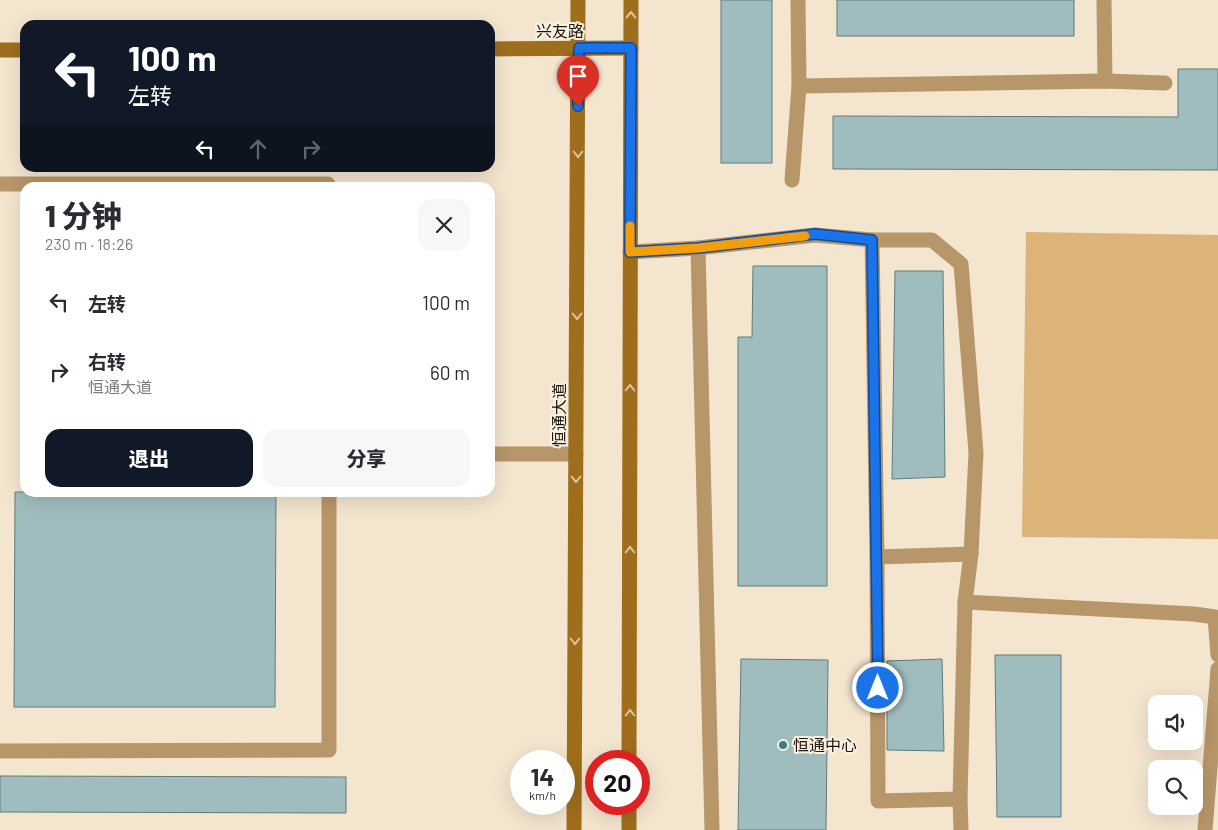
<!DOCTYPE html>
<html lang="zh">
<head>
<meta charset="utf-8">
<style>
	body { margin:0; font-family:Barlow,"Noto Sans SC",sans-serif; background:#f7f7f7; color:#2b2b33; height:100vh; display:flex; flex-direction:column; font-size:19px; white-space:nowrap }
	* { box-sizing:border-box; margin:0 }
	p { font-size:16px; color:#7c7c81 }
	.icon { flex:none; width:28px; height:28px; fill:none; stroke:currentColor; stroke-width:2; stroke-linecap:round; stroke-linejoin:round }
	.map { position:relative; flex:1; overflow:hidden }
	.side { position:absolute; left:20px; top:182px; width:475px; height:315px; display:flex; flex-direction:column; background:#fff; border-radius:15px; box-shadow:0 5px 20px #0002 }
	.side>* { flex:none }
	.top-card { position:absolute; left:20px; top:20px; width:475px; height:152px; border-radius:15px; box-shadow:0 5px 20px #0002; background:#111827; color:#fff; overflow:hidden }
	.fabs { position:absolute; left:1148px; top:695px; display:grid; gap:10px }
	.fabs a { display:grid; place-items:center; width:55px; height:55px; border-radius:10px; background:#fff; box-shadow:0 5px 20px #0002; font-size:25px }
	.speed { position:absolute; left:510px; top:750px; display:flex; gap:10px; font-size:25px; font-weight:700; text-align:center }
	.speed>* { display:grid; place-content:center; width:65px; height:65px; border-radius:50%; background:#fff; box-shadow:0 5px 20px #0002; line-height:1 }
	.speed small { font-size:12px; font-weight:400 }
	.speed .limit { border:8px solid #d22; background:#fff; color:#111 }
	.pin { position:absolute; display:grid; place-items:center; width:42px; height:42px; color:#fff; margin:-51px -21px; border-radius:50% 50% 50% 0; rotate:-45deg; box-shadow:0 0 5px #0007 }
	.pin .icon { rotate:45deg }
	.me { position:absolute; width:55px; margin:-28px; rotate:0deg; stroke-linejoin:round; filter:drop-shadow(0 0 4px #0008) }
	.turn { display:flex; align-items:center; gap:18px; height:105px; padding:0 25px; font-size:22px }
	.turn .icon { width:65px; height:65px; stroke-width:2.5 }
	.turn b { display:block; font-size:35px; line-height:42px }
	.lanes { display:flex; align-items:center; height:48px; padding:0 25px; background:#0003; justify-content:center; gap:25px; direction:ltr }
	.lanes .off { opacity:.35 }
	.round { display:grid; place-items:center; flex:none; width:52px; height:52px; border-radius:15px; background:#f7f7f7 }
	.overview { display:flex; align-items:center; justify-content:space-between; height:85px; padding:0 25px }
	h1 { font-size:30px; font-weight:800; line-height:38px }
	.button { display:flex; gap:10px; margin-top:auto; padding:10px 25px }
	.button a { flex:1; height:58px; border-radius:15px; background:#111827; color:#fff; font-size:20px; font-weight:800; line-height:58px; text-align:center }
	.button a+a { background:#f7f7f7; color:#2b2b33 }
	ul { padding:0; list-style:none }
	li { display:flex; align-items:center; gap:15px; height:70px; padding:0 25px }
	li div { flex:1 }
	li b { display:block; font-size:19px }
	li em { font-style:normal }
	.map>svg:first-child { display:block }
	.green { fill:#dcb378 }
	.building { fill:#9fbdbf; stroke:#5f7b7d }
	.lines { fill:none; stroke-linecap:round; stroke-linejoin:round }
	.lane { stroke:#b79669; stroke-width:15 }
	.secondary { stroke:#9e6e1d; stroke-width:15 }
	.oneway { stroke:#ddc49c }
	.route-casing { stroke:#114b97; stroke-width:12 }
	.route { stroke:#1a73e8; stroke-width:9 }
	.slow { stroke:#f59e0b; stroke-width:9 }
	.poi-dot { fill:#378084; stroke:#fff2e1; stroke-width:2 }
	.labels { text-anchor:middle; stroke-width:4; stroke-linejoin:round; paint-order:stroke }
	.street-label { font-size:16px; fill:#1b160f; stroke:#fff2e1 }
	.poi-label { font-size:16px; fill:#1b160f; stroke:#fff2e1; text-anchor:start }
</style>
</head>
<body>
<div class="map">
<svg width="1218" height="830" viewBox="0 0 1218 830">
	<rect width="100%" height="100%" fill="#f4e5cf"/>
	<!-- green -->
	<polygon class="green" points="1026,232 1218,235 1218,539 1022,537"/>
	<!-- building -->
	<g class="building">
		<rect x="721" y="0" width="51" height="163"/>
		<rect x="837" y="0" width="237" height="36"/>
		<polygon points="1178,69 1218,69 1218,170 833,169 833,116 1178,117"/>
		<polygon points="753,266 827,266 827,586 738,586 738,337 752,337"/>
		<polygon points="895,271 943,271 945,477 892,479"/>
		<polygon points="15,492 276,492 275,707 14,707"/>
		<polygon points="995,655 1061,655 1061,817 997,817"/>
		<polygon points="741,659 828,660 826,830 738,830"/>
		<polygon points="942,659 944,751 887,750 887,661"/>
		<polygon points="0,776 346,777 346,813 0,812"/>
	</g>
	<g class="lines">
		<!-- lane -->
		<g class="lane">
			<polyline points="1104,0 1105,81"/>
			<polyline points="799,86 1105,81 1165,83"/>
			<polyline points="792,180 799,86 798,0"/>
			<polyline points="0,184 328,184 328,188"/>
			<polyline points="872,240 877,557 878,801 960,799"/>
			<polyline points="698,248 712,830"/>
			<polyline points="630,252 698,248 815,235 872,240 932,240 961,264 976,453 971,554 965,602 1194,614 1215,617 1218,655"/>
			<polyline points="490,454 576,454"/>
			<polyline points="877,557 971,554"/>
			<polyline points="0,751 329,750 329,492"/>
			<polyline points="961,830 960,799 965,602"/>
			<polyline points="1205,830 1218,669"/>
		</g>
		<!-- secondary -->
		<g class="secondary">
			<polyline points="490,49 631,48"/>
			<polyline points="0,50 25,50"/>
			<polyline points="629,761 631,0"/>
			<polyline points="574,830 578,0"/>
			<polyline points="629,830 629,804"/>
		</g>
	</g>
	<!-- one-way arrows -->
	<defs><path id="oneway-chevron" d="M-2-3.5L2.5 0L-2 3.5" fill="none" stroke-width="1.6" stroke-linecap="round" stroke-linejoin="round" transform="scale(1.25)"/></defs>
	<g class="oneway">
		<use href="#oneway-chevron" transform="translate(631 15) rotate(-89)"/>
		<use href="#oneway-chevron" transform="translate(578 154) rotate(90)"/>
		<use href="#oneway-chevron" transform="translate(577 316) rotate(90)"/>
		<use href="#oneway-chevron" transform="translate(630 388) rotate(-90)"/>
		<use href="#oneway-chevron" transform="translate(576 479) rotate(90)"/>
		<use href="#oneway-chevron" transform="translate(630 550) rotate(-90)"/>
		<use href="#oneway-chevron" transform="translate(575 641) rotate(90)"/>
		<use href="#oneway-chevron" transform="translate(630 713) rotate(-90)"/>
	</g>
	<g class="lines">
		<!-- route casing -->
		<g class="route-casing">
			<polyline id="route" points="578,106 579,48 631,48 630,252 698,248 815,234 872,240 878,688"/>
		</g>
		<!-- route -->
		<use href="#route" class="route"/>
		<!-- slow -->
		<polyline class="slow" points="630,226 630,252 698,248 805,236"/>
	</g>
	<!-- markers -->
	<circle class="poi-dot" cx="783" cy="745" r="5"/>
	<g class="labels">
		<!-- street labels -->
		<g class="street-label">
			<text x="560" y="37">兴友路</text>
			<text transform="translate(559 415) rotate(-90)" y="6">恒通大道</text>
		</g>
		<!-- poi labels -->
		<g class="poi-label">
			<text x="793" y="751">恒通中心</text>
		</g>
	</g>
</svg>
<div class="fabs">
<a><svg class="icon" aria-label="sound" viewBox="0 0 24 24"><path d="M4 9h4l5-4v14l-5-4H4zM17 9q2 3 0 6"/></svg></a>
<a><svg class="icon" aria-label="search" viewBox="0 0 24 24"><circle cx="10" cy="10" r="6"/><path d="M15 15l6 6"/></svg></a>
</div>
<div class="speed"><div>14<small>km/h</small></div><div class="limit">20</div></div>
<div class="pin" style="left:578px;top:106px;background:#d93025"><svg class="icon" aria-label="arrive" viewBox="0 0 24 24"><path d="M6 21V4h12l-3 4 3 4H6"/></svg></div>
<svg class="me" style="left:878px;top:688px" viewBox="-20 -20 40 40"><circle r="17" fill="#1a73e8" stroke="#fff" stroke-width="3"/><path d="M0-11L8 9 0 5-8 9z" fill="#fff"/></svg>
<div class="top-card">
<div class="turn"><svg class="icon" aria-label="left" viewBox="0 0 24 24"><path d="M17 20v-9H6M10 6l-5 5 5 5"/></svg><div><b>100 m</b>左转</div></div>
<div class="lanes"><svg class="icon" aria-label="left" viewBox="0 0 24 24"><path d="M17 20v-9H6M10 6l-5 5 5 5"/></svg><svg class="icon off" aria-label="ahead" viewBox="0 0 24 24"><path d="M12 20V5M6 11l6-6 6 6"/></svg><svg class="icon off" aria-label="right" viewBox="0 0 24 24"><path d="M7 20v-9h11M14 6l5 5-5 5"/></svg></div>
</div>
<section class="side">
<div class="overview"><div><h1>1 分钟</h1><p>230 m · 18:26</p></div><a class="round"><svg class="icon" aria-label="close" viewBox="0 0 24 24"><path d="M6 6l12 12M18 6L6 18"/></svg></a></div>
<ul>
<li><svg class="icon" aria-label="left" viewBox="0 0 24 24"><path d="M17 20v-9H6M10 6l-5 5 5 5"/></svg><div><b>左转</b></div><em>100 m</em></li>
<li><svg class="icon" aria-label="right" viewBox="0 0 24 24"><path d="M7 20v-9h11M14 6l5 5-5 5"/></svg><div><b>右转</b><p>恒通大道</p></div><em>60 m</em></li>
</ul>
<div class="button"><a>退出</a><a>分享</a></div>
</section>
</div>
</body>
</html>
